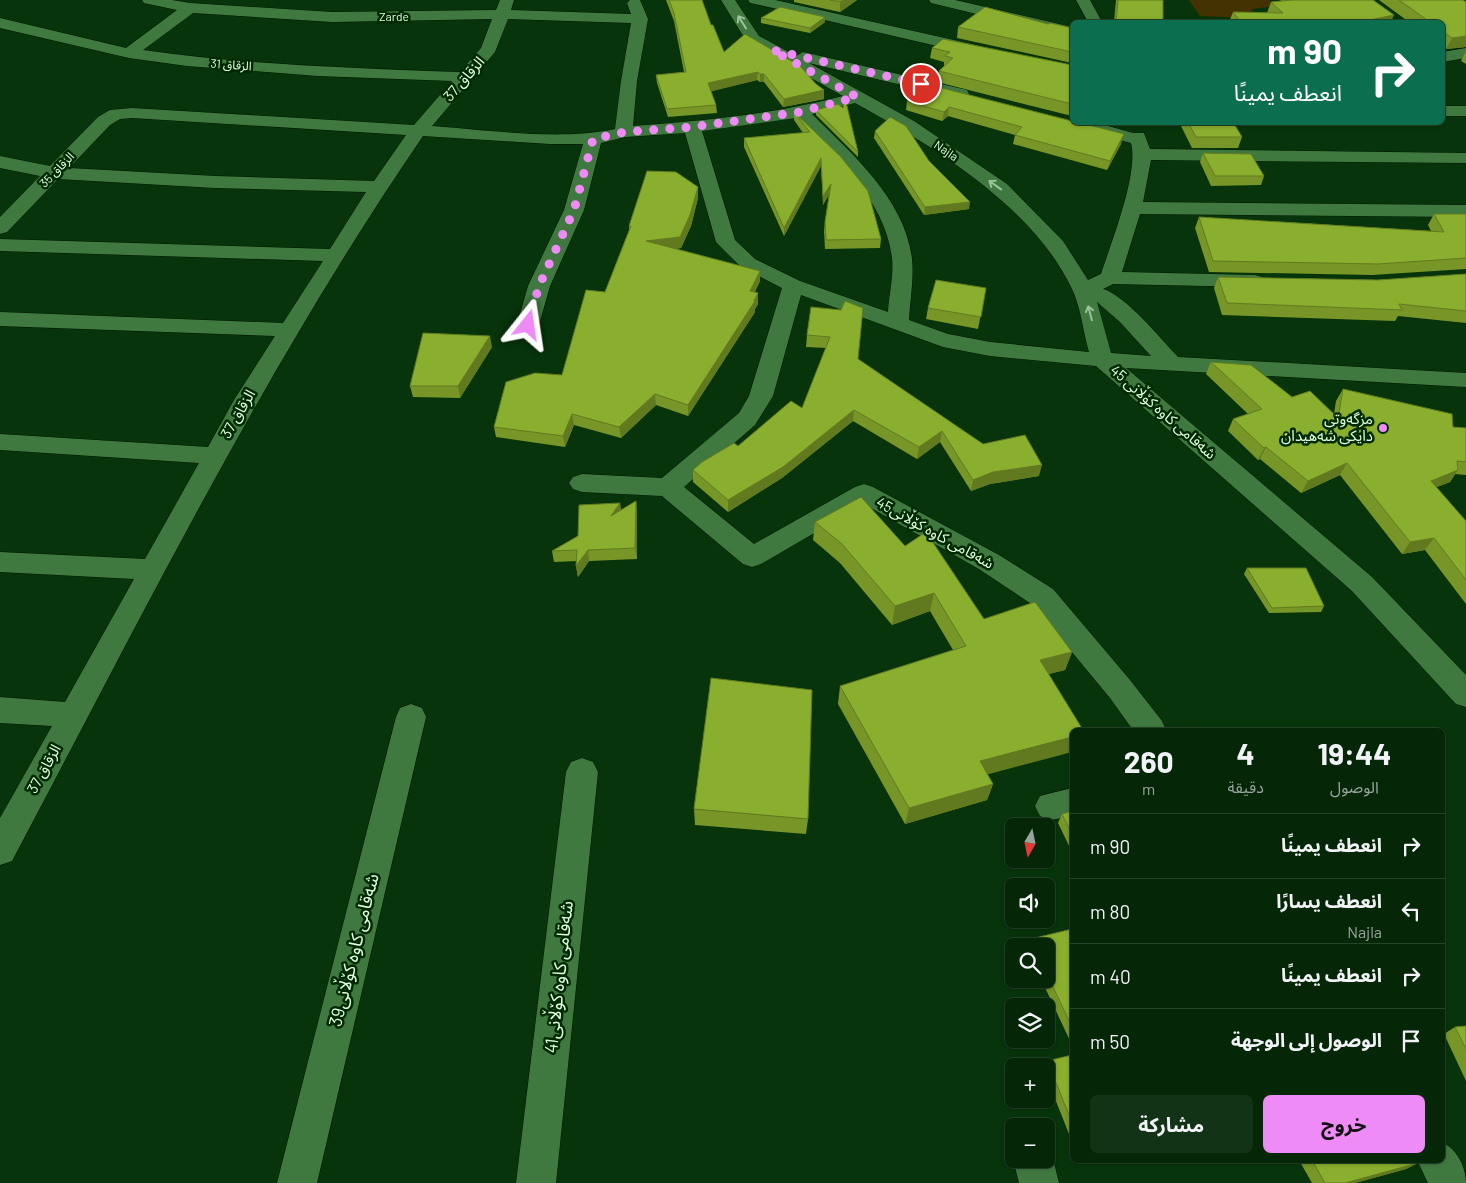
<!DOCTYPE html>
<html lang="ar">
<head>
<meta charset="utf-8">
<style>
	body { margin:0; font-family:Barlow,"Noto Sans Arabic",sans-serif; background:#133316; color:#f1f3f6; direction:rtl; height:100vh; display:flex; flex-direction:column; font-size:19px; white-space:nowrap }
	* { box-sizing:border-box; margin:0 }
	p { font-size:16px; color:#97a59c }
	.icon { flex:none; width:28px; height:28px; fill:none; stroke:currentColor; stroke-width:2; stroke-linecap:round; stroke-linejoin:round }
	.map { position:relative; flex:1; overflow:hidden; direction:ltr }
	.panel { position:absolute; left:1070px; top:728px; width:375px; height:435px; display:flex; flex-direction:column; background:#052708; border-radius:8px; box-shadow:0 1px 4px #0004,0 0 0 1px #264429; direction:rtl }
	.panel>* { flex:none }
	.top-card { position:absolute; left:1070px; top:20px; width:375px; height:105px; border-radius:8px; box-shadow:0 1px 4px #0004,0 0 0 1px #264429; direction:rtl; background:#0b6e4f; color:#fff; overflow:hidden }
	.needle { width:32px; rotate:189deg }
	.buttons { position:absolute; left:1005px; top:818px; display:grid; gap:10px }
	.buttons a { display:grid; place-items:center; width:50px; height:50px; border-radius:8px; background:#052708; box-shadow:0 1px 4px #0004,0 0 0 1px #264429; font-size:25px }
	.pin { position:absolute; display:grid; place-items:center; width:42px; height:42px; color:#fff; margin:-21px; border:2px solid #fff; border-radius:50%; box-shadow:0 1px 5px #0007 }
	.me { position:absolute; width:55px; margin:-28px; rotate:15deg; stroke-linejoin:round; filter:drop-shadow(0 0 4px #0008) }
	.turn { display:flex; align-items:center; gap:18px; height:105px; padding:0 20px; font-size:22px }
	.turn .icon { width:65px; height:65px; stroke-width:2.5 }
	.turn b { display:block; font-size:35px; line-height:42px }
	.eta { display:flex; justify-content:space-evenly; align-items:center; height:85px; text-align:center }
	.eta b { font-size:30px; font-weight:700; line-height:35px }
	.primary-button { display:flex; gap:10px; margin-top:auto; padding:10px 20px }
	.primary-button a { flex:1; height:58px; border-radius:8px; background:#ee8bf7; color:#111; font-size:20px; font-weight:700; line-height:58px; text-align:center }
	.primary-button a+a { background:#133316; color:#f1f3f6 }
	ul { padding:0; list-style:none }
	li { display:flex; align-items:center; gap:15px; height:65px; padding:0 20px; border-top:1px solid #264429 }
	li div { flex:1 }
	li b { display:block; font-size:19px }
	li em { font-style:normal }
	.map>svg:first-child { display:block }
	.green { fill:#453202 }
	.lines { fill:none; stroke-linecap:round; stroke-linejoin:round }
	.minor-casing { stroke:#001901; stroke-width:1 }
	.minor { fill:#407940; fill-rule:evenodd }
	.wall { fill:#779627 }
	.shaded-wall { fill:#617a20 }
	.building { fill:#8aae2d; stroke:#617a20 }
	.oneway { stroke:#98c297 }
	.route { stroke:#ee8bf7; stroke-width:9; stroke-dasharray:0 16.2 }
	.poi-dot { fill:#ee8bf7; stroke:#002a01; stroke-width:2 }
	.labels { text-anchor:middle; stroke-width:5; stroke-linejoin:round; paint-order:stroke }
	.far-street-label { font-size:12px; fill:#e0fedf; stroke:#002a01 }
	.street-label { font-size:15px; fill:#e0fedf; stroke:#002a01 }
	.poi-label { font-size:15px; fill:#e0fedf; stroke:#002a01; text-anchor:end }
	.near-street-label { font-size:18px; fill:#e0fedf; stroke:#002a01 }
</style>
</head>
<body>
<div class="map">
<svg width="1466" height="1183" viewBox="0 0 1466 1183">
	<rect width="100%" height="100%" fill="#07340a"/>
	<!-- green -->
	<polygon class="green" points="1189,0 1269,0 1274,6 1253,9 1248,18 1200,16"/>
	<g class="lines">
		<!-- minor casing -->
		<g class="minor-casing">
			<g id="minor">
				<path d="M142,0h30l18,3 142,9 164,-2 4,-10h14l-3,10 120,4 -4,-11 3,-3h10l8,19 -11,62 -4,45c70,-5 141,-12 210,-30l-96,-54 -26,-42h14l24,36 37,20 7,-4 164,38 2,4 -2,4 -6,1 -152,-36 105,58 93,63 56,57 25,39 13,-6c10,-31 38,-101 30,-131l-50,-13 -3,-4 3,-4h13l39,11h11l6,16 316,4v10l-315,-3 -8,42 323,3v12l-326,-3 -18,58 133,3 7,2 3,4 -3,4 -7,2 -142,-3 -10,5c22,6 58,50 75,68l288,16v14l-340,-19 246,209 94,98v32l-10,-3 -104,-113 -256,-225 -106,-10 -47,-9 -142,-52 -28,101 -18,29 -71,62 70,57 101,-57 9,-3 9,3 126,68 54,34 77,91 32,41 4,9h-33l-23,-32 -77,-93 -54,-36 -115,-65 -103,60 -9,3 -9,-3 -81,-68 -80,-4 -9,-3 -4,-6 4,-6 9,-3 80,4 77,-65 10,-17 33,-108 -41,-21 -25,-25 -31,-109 -60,4 -24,6 -17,67 -34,76 -11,39 -3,5 -8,2 -8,-2 -3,-5 11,-39 36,-76 19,-66h-33l-127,-8c-157,229 -281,480 -411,725l-12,4v-47l52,-92 -52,-3v-26l65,5 69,-123 -134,-7v-20l145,7 54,-96 -199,-13v-16l208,13 26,-47 41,-64 -275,-10v-14l283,11 40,-62 -323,-10v-12l330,10 36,-57 -151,-4 -157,-9 -51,53 -7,2v-17l40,-41 -40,-8v-12l50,10 48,-49 12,-7 22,-2 282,17 38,-44 -134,-5 -131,-10 -58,-8 -129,-30v-10l126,30 51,-38 -33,-7zM193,13l139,9 160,-3 -11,29 -21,24c-105,-4 -212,-7 -317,-22zM508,19l123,4 -10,58 -6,48c-55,12 -127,1 -183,-3l63,-74zM855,103c78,43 178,103 217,186 9,18 11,43 17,63l-99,-10 -42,-8 -39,-14c1,-19 5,-42 3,-61 -7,-60 -60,-105 -100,-145zM132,118l274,17 -32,46 -159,-5 -146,-8 41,-43 10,-6zM796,118c40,40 89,81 96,140 2,17 -3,37 -4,54l-88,-31 -45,-22 -20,-19 -33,-109zM1097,302l23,20 31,34 -40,-3z"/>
				<polygon points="748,0 775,0 976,45 982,47 984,50 982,53 976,55 755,4 750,3"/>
				<polygon points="929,0 955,0 1072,27 1072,37 931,3"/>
				<polygon points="1076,0 1090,0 1102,22 1088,22"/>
				<polygon points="1466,48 1466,58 1442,62 1442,52"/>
				<rect x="1442" y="106" width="24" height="10"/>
				<polygon points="411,704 422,708 426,717 317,1183 277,1183 396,717 400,708"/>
				<polygon points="582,758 593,762 598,772 556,1183 516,1183 566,772 571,762"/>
				<polygon points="1072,788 1072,816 1051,820 1040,816 1035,806 1040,796"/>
				<path d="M1442,1143c15,5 24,25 24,40h-38l-11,-23h25z"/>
				<polygon points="1046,1145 1053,1159 1059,1183 1019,1183 1013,1159 1014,1158 1046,1159"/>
			</g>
		</g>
		<!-- minor -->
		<use href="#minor" class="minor"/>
	</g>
	<!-- wall -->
	<g class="wall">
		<polygon points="666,0 702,0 711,25 724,52 824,99 783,107 764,82 760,82 757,80 711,91 716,105 717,113 668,117 657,83 656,75 684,72 674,21"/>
		<polygon points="794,0 857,0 840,12 794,2"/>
		<polygon points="1116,0 1163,0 1163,22 1114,22"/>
		<polygon points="1280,0 1373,0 1391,22 1229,22 1233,12 1267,13 1271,2 1281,1"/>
		<polygon points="1379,0 1463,0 1466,47 1446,49 1442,47 1442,22 1409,22"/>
		<polygon points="761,18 825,22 810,33 761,23"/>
		<polygon points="958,27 1072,28 1072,65 1072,63 957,38"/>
		<polygon points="932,48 1072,65 1072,116 937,82 939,71 944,67 944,62 930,58"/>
		<polygon points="1466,51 1466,64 1461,61"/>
		<polygon points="926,84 1121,144 1107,170 1013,144 1015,135 948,116 942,121 906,110 907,101"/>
		<polygon points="816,110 858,152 858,157 816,115"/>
		<polygon points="794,112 841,157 881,239 880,248 825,249 824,231 825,222 829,194 823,205 821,166 784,236 744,147 744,138 803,133 794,120"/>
		<polygon points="1179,122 1233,122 1242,137 1238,148 1192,148"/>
		<polygon points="875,131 969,209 924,215 874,138"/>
		<polygon points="1203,153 1264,176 1261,185 1211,186 1200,162"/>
		<polygon points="698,187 698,198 691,226 681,248 675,249 760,271 760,281 755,292 758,293 758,304 755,309 755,312 688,416 656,405 621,438 574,425 565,447 496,437 494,427 562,375 605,292 629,230 629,226"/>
		<polygon points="1434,214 1466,214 1466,269 1372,275 1209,272 1195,228 1199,217 1431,231 1428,225"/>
		<polygon points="1466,274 1466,323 1398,316 1395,321 1222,315 1214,288 1218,277 1378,280"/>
		<polygon points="986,288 978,329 926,319 928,308"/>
		<polygon points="811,307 858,359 983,444 1039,476 990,484 971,491 940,442 917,459 853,421 782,478 728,512 693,482 693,470 738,446 802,408 826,348 806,347 807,335"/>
		<polygon points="492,347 460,398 413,397 410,386"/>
		<polygon points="1211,362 1292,397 1334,414 1336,401 1343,389 1453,427 1466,428 1466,475 1455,474 1450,482 1436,487 1466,521 1466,604 1425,550 1402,554 1340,475 1301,493 1260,459 1258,460 1228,431 1233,419 1248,414 1206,374"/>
		<polygon points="636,501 637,513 637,559 589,561 578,577 576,566 577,561 554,562 552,551 578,536 620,503 621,510"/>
		<polygon points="815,522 905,546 984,619 1072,652 1065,670 1048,674 987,775 993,784 987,800 905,824 838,704 840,686 953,650 930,611 892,625 840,563 813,540"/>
		<polygon points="1247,568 1324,606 1321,612 1269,613 1244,574"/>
		<polygon points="694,809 808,819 806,834 695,825"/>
		<polygon points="1072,811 1072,852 1058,823 1062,814"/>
		<polygon points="1072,929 1072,1045 1041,979 1046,979 1046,946 1027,946 1031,939"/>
		<polygon points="1466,1026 1466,1081 1444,1034 1455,1027"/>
		<polygon points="1072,1055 1072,1133 1069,1134 1046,1076 1046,1066 1044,1066 1047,1061"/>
		<polygon points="1299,1160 1416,1160 1418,1163 1406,1169 1355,1183 1312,1183"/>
	</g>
	<!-- shaded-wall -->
	<g class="shaded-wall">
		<polygon points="844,0 857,0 840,12 840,2"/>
		<polygon points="1394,15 1391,22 1360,22"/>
		<polygon points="825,17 825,22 810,33 810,28"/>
		<polygon points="1466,36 1466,47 1446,49 1452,38"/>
		<polygon points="758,72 757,80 709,92 708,83"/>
		<rect x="760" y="74" width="4" height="8"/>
		<polygon points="824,90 824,99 783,107 784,99"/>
		<polygon points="949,107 948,116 942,121 944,112"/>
		<polygon points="1124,134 1121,144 1107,170 1110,161"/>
		<polygon points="821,158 821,166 784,236 784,228"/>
		<polygon points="831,184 830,193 823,205 823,196"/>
		<polygon points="698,187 698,198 691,226 681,248 647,252 646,241"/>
		<polygon points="970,202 969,209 924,215 925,207"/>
		<polygon points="760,271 760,281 750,301 750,291"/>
		<polygon points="758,293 758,304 755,309 755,312 688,416 688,405"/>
		<polygon points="490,336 492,347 460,398 458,386"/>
		<polygon points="655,394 656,405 621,438 619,427"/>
		<polygon points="854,410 853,421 782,478 728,512 728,500"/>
		<polygon points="572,414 574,425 565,447 563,436"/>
		<polygon points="942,431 940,442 917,459 919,447"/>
		<polygon points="1266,447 1260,459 1258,460 1264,448"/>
		<polygon points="1347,463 1340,475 1301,493 1308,481"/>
		<polygon points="1042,465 1039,476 990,484 971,491 973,480 993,472"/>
		<polygon points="1458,470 1450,482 1422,493 1431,481"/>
		<polygon points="636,501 637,513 637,559 635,548"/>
		<polygon points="620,503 621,514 611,516"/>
		<polygon points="1434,538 1425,550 1402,554 1410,542"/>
		<polygon points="588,550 589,561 578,577 576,566"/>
		<polygon points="934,593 930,611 892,625 895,606"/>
		<polygon points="1072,652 1065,670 1034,678 1040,660"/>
		<polygon points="1072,737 1072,752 974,778 980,761"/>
		<polygon points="993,784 987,800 905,824 909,808"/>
		<polygon points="1418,1163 1406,1169 1355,1183 1345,1183"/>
	</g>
	<!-- building -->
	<g class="building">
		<polygon points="669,0 702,0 711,25 713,25 724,52 745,34 800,66 816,84 824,90 784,99 764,74 760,74 758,72 708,83 716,105 667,109 656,75 686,72 674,13"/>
		<polygon points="830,0 844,0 840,2"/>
		<polygon points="1118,0 1163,0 1163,22 1116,22"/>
		<polygon points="1293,0 1373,0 1394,15 1360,22 1241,22 1233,12 1283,13 1271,2"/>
		<polygon points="1399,0 1463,0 1466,2 1466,36 1452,38 1442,31 1442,22 1430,22"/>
		<polygon points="780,7 825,17 810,28 761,18"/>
		<polygon points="985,7 1048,24 1050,23 1072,28 1072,52 958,27"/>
		<polygon points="943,39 1072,65 1072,104 939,71 953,58 945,56 950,52 932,48"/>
		<polygon points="926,84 1072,121 1072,122 1078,122 1124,134 1110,161 1015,135 1022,127 949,107 944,112 907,101"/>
		<polygon points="844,102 846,102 858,152 816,110 838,104 843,108"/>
		<polygon points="794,112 841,157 868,191 881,239 826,240 825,222 831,184 823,196 821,158 784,228 744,138 810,132"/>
		<polygon points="890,117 906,126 929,161 970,202 925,207 875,131"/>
		<polygon points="1188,122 1233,122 1242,137 1196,137"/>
		<polygon points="1203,153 1251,154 1264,176 1215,176"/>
		<polygon points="647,171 676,172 698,187 690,215 680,237 646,241 760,271 750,291 758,293 754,301 755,301 688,405 655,394 619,427 572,414 563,436 494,427 506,382 535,373 562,375 586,290 605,292 631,226 629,226"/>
		<polygon points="1434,214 1466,214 1466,258 1378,264 1213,261 1199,217 1444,232"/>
		<polygon points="1466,274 1466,311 1399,304 1402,310 1227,303 1218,277 1378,280"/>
		<polygon points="936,280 986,288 981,317 928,308"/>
		<polygon points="845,301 863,308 858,359 983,444 1025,435 1042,465 993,472 973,480 942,431 919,447 854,410 783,467 728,500 693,470 702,462 734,443 738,446 791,401 802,408 830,337 807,335 811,307 841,310"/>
		<polygon points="423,333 490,336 458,386 410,386"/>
		<polygon points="1211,362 1251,365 1292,397 1310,391 1338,418 1343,389 1452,414 1453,427 1466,428 1466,462 1457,461 1458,470 1431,481 1466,521 1466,580 1434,538 1410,542 1347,463 1308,481 1266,447 1264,448 1233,419 1262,409"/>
		<polygon points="861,497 905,546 926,532 984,619 1035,602 1072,652 1040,660 1083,730 1072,730 1072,737 980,761 993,784 909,808 840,686 966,646 934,593 895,606 842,544 815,522"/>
		<polygon points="636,501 635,548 588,550 576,566 577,550 552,551 578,536 579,505 620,503 611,516"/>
		<polygon points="1247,568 1306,568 1324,606 1272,608"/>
		<polygon points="711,678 812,690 808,819 694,809"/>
		<polygon points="1072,811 1072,834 1062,814"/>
		<polygon points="1072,929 1072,1027 1046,972 1046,946 1034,946 1031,939"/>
		<polygon points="1466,1026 1466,1049 1455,1027"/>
		<polygon points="1072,1055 1072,1122 1047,1061"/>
		<polygon points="1312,1160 1416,1160 1418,1163 1345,1183 1325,1183"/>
	</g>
	<!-- one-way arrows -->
	<defs><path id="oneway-shaft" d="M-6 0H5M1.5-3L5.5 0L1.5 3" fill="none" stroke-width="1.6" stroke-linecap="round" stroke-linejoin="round" transform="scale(1.25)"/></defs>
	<g class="oneway">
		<use href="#oneway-shaft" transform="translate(742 22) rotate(-122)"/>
		<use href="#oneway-shaft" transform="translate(995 185) rotate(-144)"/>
		<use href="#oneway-shaft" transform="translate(1090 313) rotate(-105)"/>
	</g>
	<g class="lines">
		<!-- route -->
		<polyline class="route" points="528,325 539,286 574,210 593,139 625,132 692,127 800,112 857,97 772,50 921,84"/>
	</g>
	<!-- markers -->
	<circle class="poi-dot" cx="1383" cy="428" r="5"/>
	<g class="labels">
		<!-- far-street labels -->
		<g class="far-street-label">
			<text x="394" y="21">Zarde</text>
			<text transform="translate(231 65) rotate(4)" y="4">الزقاق 31</text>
			<text transform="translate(946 151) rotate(34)" y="4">Najla</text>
			<text transform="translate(57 170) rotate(-46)" y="4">الزقاق 35</text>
		</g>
		<!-- street labels -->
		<g class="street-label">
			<text transform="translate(464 79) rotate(-49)" y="5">الزقاق 37</text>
			<text transform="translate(1163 412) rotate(41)" y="5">شەقامی کاوە کۆڵانی 45</text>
			<text transform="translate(238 414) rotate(-60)" y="5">الزقاق 37</text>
			<text transform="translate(935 533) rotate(29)" y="5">شەقامی کاوە کۆڵانی45</text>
			<text transform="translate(44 769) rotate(-61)" y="5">الزقاق 37</text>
		</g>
		<!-- poi labels -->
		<g class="poi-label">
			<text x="1373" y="424">مزگەوتی<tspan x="1373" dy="17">دایکی شەهیدان</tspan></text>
		</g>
		<!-- near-street labels -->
		<g class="near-street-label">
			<text transform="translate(354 950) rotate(-76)" y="6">شەقامی کاوە کۆڵانی39</text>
			<text transform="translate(559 977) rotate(-84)" y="6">شەقامی کاوە کۆڵانی41</text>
		</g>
	</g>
</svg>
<div class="buttons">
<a><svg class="needle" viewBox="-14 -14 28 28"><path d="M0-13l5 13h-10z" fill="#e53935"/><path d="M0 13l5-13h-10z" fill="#97a59c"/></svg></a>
<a><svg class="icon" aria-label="sound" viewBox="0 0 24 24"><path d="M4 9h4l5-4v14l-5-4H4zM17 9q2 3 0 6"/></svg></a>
<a><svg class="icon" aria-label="search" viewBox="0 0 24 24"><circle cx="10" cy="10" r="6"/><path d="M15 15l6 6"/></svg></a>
<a><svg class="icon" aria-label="layers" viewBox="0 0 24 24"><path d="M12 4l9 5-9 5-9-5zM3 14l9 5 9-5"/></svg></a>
<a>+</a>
<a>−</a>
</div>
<div class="pin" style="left:921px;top:84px;background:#d93025"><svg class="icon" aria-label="arrive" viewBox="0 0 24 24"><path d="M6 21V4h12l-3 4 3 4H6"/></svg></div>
<svg class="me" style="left:528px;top:325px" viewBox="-20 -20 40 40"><path d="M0-17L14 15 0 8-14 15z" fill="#ee8bf7" stroke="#fff" stroke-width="4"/></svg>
<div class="top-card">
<div class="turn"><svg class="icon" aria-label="right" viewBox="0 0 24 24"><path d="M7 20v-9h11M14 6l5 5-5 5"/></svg><div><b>90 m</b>انعطف يمينًا</div></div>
</div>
<section class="panel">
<div class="eta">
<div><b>19:44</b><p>الوصول</p></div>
<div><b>4</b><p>دقيقة</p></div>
<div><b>260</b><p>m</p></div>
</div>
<ul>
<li><svg class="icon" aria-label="right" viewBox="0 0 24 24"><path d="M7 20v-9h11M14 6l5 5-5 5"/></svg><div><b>انعطف يمينًا</b></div><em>90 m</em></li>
<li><svg class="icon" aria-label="left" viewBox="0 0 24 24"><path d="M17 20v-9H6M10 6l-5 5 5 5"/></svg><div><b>انعطف يسارًا</b><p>Najla</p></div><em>80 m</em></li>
<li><svg class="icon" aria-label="right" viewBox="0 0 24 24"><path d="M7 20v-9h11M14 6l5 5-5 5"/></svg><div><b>انعطف يمينًا</b></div><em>40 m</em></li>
<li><svg class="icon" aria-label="arrive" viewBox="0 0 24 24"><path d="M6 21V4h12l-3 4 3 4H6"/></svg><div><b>الوصول إلى الوجهة</b></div><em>50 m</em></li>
</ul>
<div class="primary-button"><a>خروج</a><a>مشاركة</a></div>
</section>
</div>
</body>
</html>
